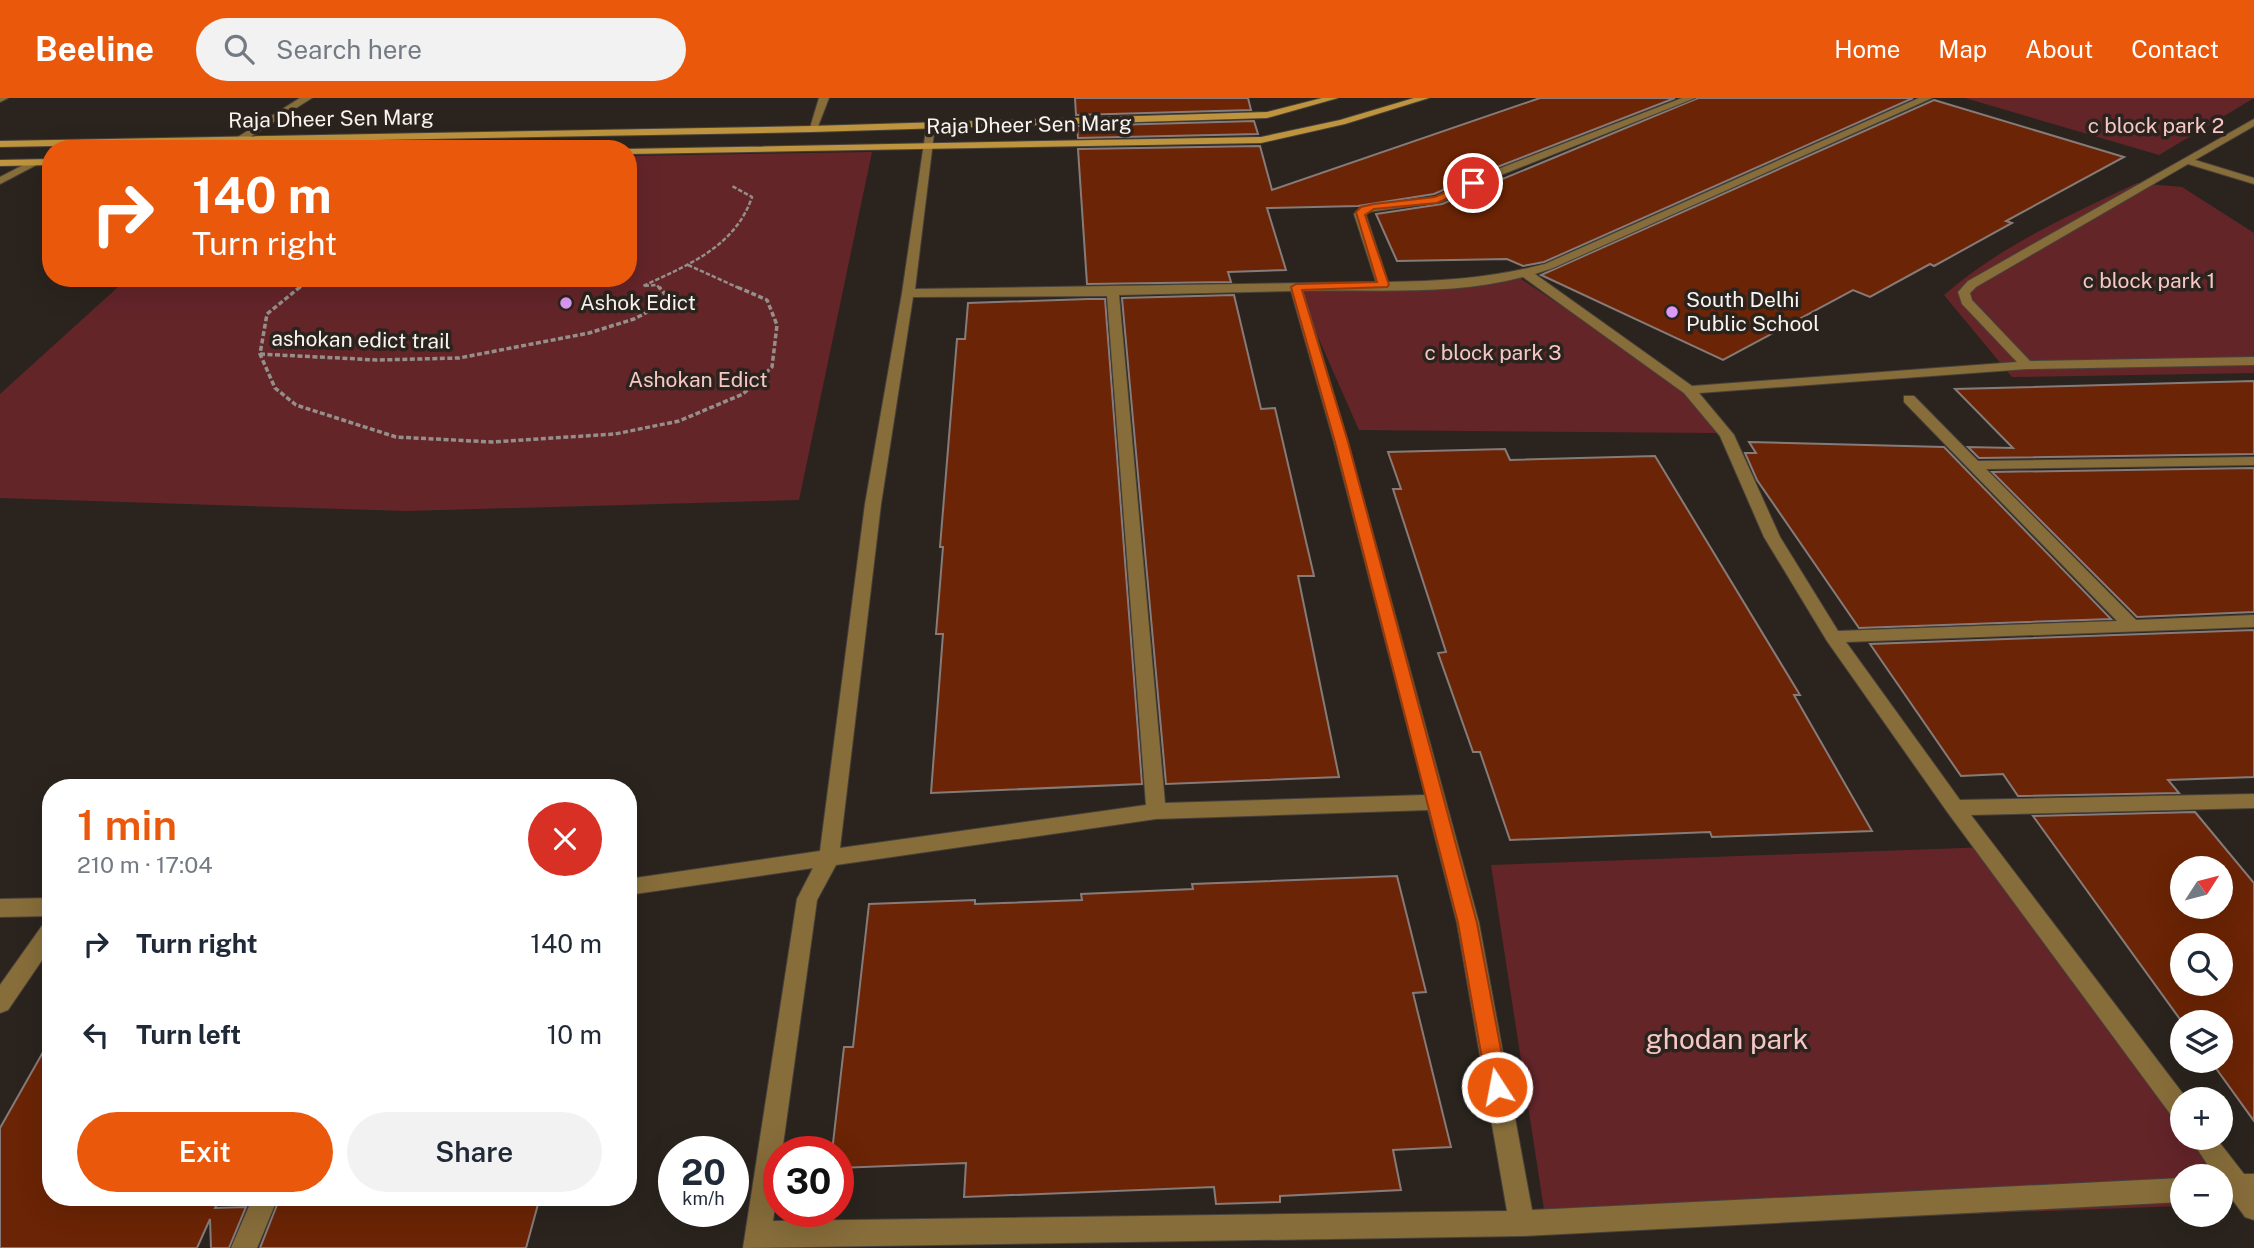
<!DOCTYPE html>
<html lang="en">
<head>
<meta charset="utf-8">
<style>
	body { margin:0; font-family:"Public Sans",sans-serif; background:#f2f2f3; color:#1f2937; height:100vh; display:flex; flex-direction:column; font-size:26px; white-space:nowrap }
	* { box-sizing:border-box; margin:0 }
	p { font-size:23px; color:#747a83 }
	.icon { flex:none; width:38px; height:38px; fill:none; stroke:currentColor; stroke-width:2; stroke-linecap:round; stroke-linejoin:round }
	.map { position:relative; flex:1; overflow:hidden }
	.side { position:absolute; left:42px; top:681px; width:595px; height:427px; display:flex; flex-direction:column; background:#fff; border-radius:28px; box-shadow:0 7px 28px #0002 }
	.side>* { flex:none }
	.guide { position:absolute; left:42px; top:42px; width:595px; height:147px; border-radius:28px; box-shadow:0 7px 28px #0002; background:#ea580c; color:#fff; overflow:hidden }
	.needle { width:46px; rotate:54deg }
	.tools { position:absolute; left:2170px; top:758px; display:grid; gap:14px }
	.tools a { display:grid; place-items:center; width:63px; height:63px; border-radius:50%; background:#fff; box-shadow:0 7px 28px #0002; font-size:35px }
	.speed { position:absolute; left:658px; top:1038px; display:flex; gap:14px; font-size:35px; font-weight:700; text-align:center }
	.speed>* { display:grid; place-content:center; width:91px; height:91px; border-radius:50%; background:#fff; box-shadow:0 7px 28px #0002; line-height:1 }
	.speed small { font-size:18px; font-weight:400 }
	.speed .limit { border:10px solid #d22; background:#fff; color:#111 }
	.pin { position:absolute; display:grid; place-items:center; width:60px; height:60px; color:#fff; margin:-30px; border:4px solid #fff; border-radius:50%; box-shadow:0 2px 7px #0007 }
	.me { position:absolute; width:77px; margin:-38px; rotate:349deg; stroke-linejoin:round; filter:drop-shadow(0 0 5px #0008) }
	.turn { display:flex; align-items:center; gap:24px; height:147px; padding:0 35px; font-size:32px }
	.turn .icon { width:91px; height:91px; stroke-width:2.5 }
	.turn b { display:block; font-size:49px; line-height:60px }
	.round { display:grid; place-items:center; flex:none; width:74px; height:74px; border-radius:37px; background:#f2f2f3 }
	.summary { display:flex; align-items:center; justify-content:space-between; height:119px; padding:0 35px }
	h1 { font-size:42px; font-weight:600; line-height:52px; color:#ea580c }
	.primary-button { display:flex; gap:14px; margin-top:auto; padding:14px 35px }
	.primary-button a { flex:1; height:80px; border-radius:42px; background:#ea580c; color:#fff; font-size:28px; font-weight:600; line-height:80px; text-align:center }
	.primary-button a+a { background:#f2f2f3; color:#1f2937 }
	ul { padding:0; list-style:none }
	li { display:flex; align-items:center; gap:21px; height:91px; padding:0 35px }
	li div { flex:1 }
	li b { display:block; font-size:26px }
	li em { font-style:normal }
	header { display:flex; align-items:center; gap:42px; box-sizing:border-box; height:98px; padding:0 35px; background:#ea580c; color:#fff }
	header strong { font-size:33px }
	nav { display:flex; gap:38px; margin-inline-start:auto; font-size:24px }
	.search { width:490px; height:63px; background:#f2f2f3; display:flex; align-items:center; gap:18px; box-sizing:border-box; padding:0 24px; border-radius:38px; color:#747a83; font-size:26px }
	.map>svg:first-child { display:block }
	.green { fill:#642529 }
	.building { fill:#6b2405; stroke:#867b78; stroke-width:2; fill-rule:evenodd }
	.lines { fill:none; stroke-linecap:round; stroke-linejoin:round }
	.lane-casing { stroke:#48413b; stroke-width:2 }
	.street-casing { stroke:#48413b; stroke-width:2 }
	.secondary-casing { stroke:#48413b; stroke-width:2 }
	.path-far1 { stroke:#958f8a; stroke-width:2.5; stroke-dasharray:4.5 2; stroke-linecap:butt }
	.path { stroke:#958f8a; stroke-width:3.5; stroke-dasharray:5 2.5; stroke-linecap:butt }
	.lane { fill:#876d3a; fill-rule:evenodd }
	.street { fill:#876d3a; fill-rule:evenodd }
	.secondary { fill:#bf943e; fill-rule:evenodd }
	.route { fill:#ea580c; stroke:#983908; stroke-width:2 }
	.poi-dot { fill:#db9af6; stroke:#2b241e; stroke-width:2.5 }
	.labels { text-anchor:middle; stroke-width:7; stroke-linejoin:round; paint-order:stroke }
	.far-street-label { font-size:21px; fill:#f9f4f0; stroke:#2b241e }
	.far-park-label { font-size:21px; fill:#f7c7c6; stroke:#2b241e }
	.far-poi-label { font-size:21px; fill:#f9f4f0; stroke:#2b241e; text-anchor:start }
	.near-park-label { font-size:28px; fill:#f7c7c6; stroke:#2b241e }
</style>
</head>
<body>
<header>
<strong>Beeline</strong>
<div class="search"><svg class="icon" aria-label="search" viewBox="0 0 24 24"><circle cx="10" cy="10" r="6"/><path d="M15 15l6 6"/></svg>Search here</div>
<nav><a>Home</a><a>Map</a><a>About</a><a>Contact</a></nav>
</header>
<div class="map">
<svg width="2254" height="1150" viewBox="0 0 2254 1150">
	<rect width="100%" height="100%" fill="#2b241e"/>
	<!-- green -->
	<g class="green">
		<polygon points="1965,0 2254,0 2159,57"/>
		<polygon points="872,54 799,402 406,413 0,400 0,296 128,180 628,180 628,58"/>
		<path d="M2137,85l45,4 72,46v140l-242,4 -68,-82c56,-49 126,-80 193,-112z"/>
		<polygon points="1515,177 1689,292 1717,335 1359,332 1296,189"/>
		<polygon points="1990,749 2182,1030 2182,1040 2189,1040 2215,1078 2182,1078 2182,1108 1547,1131 1491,767"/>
	</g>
	<!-- building -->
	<g class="building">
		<polygon points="1075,0 1248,0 1251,12 1076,17"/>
		<polygon points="1540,0 1675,0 1487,73 1434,96 1358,108 1267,110 1286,172 1228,174 1231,184 1087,186 1078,51 1260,48 1272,92"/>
		<polygon points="1698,0 1913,0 1544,164 1523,168 1507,161 1397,163 1376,116 1442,106"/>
		<polygon points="1934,2 2124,59 2006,123 2012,125 1934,168 1930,166 1870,199 1853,192 1723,262 1541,177"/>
		<polygon points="1254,23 1258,36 1078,40 1077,28"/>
		<polygon points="1234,197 1261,311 1275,310 1314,478 1298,478 1339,679 1166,686 1122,200"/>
		<polygon points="1088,201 1105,201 1142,686 931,695 943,536 936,536 943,449 940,449 957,241 965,241 968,205"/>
		<polygon points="2254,283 2254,356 1979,360 1968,349 2013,350 1955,291"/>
		<polygon points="1749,344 1944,349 2111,521 1859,530 1757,382 1745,355 1756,355"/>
		<polygon points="1505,351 1510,362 1655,358 1800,597 1794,597 1872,733 1712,739 1710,734 1510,742 1480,654 1473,654 1438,555 1446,554 1393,391 1401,391 1388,354"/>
		<polygon points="2254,370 2254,514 2137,519 1992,374"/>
		<polygon points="2254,532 2254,679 2168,682 2179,695 2018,698 2003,676 1961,678 1870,546"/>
		<path d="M2195,714l59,71v238l-44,-61h11v-38h-39l-149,-206zM2182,770h39v38h-39zM2182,847h39v39h-39z"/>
		<polygon points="1397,778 1426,894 1413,895 1451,1049 1393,1052 1401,1092 1280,1098 1280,1104 1216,1106 1214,1089 964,1099 966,1065 838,1070 838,1054 832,1054 844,949 853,949 869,806 975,802 975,806 1082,802 1081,796 1193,791 1192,786"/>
		<polygon points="51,940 51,1099 220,1099 215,1110 246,1109 229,1150 211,1150 210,1121 197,1150 0,1150 0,1030"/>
		<polygon points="460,1099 540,1099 526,1150 260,1150 277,1107"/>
	</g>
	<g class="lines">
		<!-- lane casing -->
		<g class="lane-casing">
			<polygon id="lane" points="33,62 42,64 0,86 0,79"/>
		</g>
		<!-- street casing -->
		<g class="street-casing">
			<g id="street">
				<polygon points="0,0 8,0 0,4"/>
				<polygon points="300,0 312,0 242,44 233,42"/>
				<polygon points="819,0 829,0 817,31 809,33"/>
				<path d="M1682,0h13l-199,79 -55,25 -73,10 -2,3 22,67c56,-1 103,-4 157,-18l374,-166h13l-379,170 -18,6 157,112 325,-24 -55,-58 -4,-12 10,-11 286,-162v7l-59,34 59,18v6l-66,-20 -212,123 -6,6 2,7 58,61 224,-4v8l-227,4 -328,24 35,42 46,102 58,94 279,-10 -213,-219v-6h10l64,65 276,-4v8l-268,4 150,151 118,-5v12l-408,15 114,158 294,-6v14l-283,7 216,284h-5v23l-8,-3 -226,-306 -121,-172 -63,-104 -44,-101 -36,-43 -161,-116c-70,19 -148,12 -220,14l45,151 131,481 53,287 650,-32v24l-660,34 -779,12 54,-349 16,-31 -185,27v-16l192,-28 45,-347 37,-211 25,-170 8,2 -20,164 461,-7 -22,-68 7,-7 74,-10 53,-24zM1291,193l43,151 91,353 -260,8 -46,-508zM1107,198l39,509 -306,43 41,-344 32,-207zM1428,712l29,113 50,288 -734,10 6,-44v-25h3l35,-252 19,-35 320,-46z"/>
				<polygon points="51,800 51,818 0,819 0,801"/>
				<polygon points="51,822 51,849 8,912 0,915 0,887 44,825"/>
				<polygon points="2190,1040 2216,1040 2244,1076 2254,1076 2254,1122 2245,1119 2232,1101 2221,1102 2221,1078 2215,1078"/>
				<polygon points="253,1099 278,1099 257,1150 231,1150"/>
			</g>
		</g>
		<!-- secondary casing -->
		<g class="secondary-casing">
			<g id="secondary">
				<polygon points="1322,0 1338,0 1267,20 812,34 0,49 0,43 812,28 1267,14"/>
				<polygon points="1414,0 1429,0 1345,26 1261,45 628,56 628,51 625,51 1261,39 1340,22"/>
				<polygon points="51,61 51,67 0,68 0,62"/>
			</g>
		</g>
		<!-- path-far1 -->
		<g class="path-far1">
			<polyline points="688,167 741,191"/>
			<polyline points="298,191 311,180"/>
			<path d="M660,191l-3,-4 -14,1c45,-21 92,-39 109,-89l-20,-11"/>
		</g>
		<!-- path -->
		<g class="path">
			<polyline points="300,189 267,216 260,256 275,290 296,307 396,339 492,344 615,336 679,323 743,296 772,269 777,227 767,202 737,189"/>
			<polyline points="260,256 377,262 459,260 589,235 634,221 663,206 665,196 659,189"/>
		</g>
		<!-- lane -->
		<use href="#lane" class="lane"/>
		<!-- street -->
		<use href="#street" class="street"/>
		<!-- secondary -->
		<use href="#secondary" class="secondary"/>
	</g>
	<!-- route -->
	<polygon class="route" points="1473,82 1478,85 1477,87 1437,105 1374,111 1365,117 1389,187 1387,189 1302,192 1348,344 1477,825 1508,989 1505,996 1497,998 1490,996 1487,989 1458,825 1335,344 1291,189 1296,186 1377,184 1356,114 1361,109 1374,106 1435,99"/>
	<!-- markers -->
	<g class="poi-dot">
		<circle cx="566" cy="205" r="7"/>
		<circle cx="1672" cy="214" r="7"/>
	</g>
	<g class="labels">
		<!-- far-street labels -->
		<g class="far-street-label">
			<text transform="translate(331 21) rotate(-1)" y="7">Raja Dheer Sen Marg</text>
			<text transform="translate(1029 27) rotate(-1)" y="7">Raja Dheer Sen Marg</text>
			<text transform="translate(361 242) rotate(1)" y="7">ashokan edict trail</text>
		</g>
		<!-- far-park labels -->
		<g class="far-park-label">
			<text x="2156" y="35">c block park 2</text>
			<text x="2149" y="190">c block park 1</text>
			<text x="1493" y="262">c block park 3</text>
			<text x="698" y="289">Ashokan Edict</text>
		</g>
		<!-- far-poi labels -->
		<g class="far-poi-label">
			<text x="1686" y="209">South Delhi<tspan x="1686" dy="24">Public School</tspan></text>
			<text x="580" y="212">Ashok Edict</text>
		</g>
		<!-- near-park labels -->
		<g class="near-park-label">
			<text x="1727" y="951">ghodan park</text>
		</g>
	</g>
</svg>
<div class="tools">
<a><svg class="needle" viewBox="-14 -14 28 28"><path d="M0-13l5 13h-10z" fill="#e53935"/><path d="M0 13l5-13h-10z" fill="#747a83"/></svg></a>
<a><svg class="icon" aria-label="search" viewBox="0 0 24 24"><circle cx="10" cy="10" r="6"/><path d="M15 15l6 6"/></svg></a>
<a><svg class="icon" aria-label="layers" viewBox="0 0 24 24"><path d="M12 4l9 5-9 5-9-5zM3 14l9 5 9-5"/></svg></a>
<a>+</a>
<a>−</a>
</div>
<div class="speed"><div>20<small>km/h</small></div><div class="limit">30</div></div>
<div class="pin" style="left:1473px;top:85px;background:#d93025"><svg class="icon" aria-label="arrive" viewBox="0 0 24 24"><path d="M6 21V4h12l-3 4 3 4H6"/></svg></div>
<svg class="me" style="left:1497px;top:989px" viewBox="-20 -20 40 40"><circle r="17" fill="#ea580c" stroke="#fff" stroke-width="3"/><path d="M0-11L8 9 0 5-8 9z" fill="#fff"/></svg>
<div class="guide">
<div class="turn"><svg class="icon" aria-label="right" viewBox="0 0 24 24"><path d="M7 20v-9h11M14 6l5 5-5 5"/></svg><div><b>140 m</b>Turn right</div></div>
</div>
<section class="side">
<div class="summary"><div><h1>1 min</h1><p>210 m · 17:04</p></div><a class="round" style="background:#d93025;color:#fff"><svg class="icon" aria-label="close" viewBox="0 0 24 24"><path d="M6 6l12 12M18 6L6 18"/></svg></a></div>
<ul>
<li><svg class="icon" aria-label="right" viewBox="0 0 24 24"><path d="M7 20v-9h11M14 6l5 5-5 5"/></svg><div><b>Turn right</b></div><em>140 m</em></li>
<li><svg class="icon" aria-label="left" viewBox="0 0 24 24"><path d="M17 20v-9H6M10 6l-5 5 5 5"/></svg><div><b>Turn left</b></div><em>10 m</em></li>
</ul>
<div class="primary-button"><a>Exit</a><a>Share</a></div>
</section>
</div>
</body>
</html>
